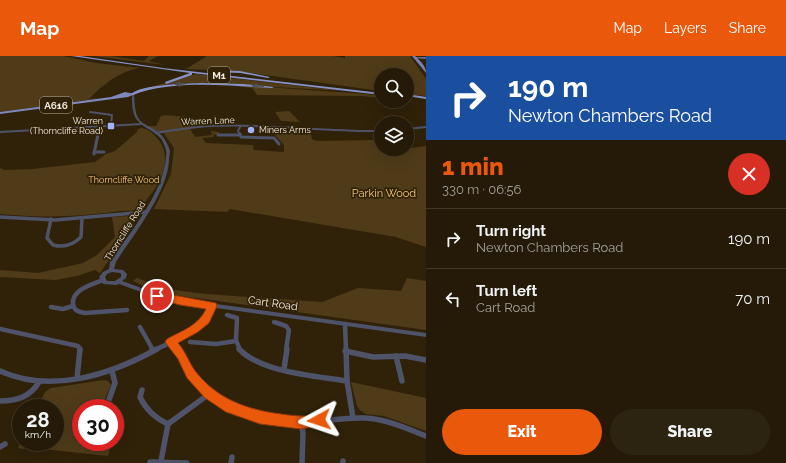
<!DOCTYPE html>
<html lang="en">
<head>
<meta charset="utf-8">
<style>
	body { margin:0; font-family:Raleway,sans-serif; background:#2c2311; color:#f1f3f6; height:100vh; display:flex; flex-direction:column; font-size:15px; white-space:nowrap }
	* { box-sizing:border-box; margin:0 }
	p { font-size:13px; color:#a3a19b }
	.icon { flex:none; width:22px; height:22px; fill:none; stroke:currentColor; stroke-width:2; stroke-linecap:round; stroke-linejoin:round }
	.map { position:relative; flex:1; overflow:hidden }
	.sheet { display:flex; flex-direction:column; background:#241a07; width:360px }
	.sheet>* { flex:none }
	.guide { background:#1a4fa0; color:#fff; overflow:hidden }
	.fabs { position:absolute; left:374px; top:12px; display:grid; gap:8px }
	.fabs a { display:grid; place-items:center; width:40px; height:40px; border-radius:50%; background:#241a07; box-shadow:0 4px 16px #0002,0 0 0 1px #413828; font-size:20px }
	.speed { position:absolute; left:12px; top:343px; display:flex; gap:8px; font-size:20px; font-weight:700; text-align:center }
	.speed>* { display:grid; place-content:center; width:52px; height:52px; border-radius:50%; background:#241a07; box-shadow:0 4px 16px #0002,0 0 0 1px #413828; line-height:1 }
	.speed small { font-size:10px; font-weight:400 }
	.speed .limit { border:6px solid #d22; background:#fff; color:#111 }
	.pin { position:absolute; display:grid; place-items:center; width:34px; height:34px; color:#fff; margin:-17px; border:2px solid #fff; border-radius:50%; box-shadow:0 1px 4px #0007 }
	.me { position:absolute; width:44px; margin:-22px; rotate:265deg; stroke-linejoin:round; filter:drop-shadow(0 0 3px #0008) }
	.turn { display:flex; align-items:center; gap:14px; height:84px; padding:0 16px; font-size:18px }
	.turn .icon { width:52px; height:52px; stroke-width:2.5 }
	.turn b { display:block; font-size:28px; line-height:34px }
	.round { display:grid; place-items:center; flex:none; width:42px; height:42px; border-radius:21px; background:#2c2311 }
	.headline { display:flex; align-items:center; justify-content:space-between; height:68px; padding:0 16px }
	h1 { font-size:24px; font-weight:800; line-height:30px; color:#ea580c }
	.cta { display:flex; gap:8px; margin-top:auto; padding:8px 16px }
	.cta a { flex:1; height:46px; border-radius:24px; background:#ea580c; color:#fff; font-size:16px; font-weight:800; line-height:46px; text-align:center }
	.cta a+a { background:#2c2311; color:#f1f3f6 }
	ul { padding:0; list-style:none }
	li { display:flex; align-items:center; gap:12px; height:60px; padding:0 16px; border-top:1px solid #413828 }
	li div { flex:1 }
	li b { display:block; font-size:15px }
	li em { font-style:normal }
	header { display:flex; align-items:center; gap:24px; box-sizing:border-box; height:56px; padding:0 20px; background:#ea580c; color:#fff }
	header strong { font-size:19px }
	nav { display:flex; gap:22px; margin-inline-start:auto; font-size:14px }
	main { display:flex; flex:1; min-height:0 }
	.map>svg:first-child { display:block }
	.green { fill:#4f3b18 }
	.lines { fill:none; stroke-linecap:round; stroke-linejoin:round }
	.minor-far4 { stroke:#4e5369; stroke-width:2 }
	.minor-far3 { stroke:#4e5369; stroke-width:3 }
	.minor-far2 { stroke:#4e5369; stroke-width:3.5 }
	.minor-far1 { stroke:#4e5369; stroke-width:4.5 }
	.minor { stroke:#4e5369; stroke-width:5.5 }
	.tertiary { fill:#4e5369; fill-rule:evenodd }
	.secondary { fill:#656c8f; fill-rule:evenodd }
	.primary { fill:#767fad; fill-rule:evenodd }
	.trunk { fill:#7e88ba; fill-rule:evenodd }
	.motorway { fill:#8691c8; fill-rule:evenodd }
	.oneway { fill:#524e55 }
	.route { fill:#ea580c; stroke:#983908 }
	.poi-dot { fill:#a4b2fc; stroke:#302209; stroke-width:1.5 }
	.labels { text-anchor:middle; stroke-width:3.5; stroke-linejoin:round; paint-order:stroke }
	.far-poi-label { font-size:9px; fill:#f2e8da; stroke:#302209; text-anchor:end }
	.far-street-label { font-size:9px; fill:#f2e8da; stroke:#302209 }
	.far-park-label { font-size:9px; fill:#f8c777; stroke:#302209 }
	.shield { fill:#302209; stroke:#b8ad9b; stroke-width:1 }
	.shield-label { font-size:10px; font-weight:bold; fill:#f2e8da }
	.park-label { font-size:11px; fill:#f8c777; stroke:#302209 }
	.street-label { font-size:11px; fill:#f2e8da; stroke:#302209 }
</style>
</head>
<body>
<header>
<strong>Map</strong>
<nav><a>Map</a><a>Layers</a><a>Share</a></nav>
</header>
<main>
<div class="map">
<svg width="426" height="407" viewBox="0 0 426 407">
	<rect width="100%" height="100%" fill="#302209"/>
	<!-- green -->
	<g class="green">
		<path d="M0,0h63l33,7 44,5c-20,3 -37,16 -51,31l12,-1 -101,14z"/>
		<polygon points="93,0 111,0 144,5 149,0 158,0 149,5 165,9"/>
		<polygon points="207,0 333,0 345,2 345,0 410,0 426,23 426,40 407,38 407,19 381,19 381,35 235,15 186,13"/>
		<polygon points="196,18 344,35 204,27 169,29 130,37"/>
		<polygon points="235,29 366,38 381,40 381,42 361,40 257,39 252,32 235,30"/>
		<polygon points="289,55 300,66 281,65 275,56"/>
		<polygon points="166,59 188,61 188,67 211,66 211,70 189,71 195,81 212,79 211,75 219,76 219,78 213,79 214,81 202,82 206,87 253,89 254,94 284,96 284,89 274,78 303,77 301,74 310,74 312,83 316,85 373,84 383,96 426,90 426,191 396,181 230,153 227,156 154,153 171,118 174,92 163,76 159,77 148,70 156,70 161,60"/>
		<path d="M141,72c5,0 12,5 15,9 18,18 6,46 -9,62 -2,3 -5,7 -8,9 -4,3 -13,3 -18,3 -40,6 -81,7 -121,3v-46l4,2 28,-1 63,-7 11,-8 9,-3 22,-19 1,-3z"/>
		<polygon points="131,160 135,161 137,163 100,217 95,214 77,220 56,224 0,221 0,214 38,217 83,207 97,199 115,181 112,161"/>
		<polygon points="137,222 166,233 206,238 322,246 358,232 401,235 407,222 426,225 426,274 175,239 146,231 133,225"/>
		<polygon points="104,324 108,325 111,329 101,352 81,352 81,386 111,386 108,400 25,391 24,393 18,392 21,386 55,386 55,352 36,352 46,335 51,332"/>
		<polygon points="351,326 426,342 426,375 384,360 366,358 360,354 357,350"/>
	</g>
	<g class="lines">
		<!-- minor-far4 -->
		<g class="minor-far4">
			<polyline points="90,56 112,59 111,70"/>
			<polyline points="240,71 238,75 240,79"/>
			<polyline points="407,73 426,71"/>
			<polyline points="0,76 142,68"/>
			<path d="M156,77c18,-3 36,-6 54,-7 57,-3 114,6 171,5"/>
			<polyline points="97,79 99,70"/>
			<polyline points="218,79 239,79"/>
		</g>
		<!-- minor-far3 -->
		<g class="minor-far3">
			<polyline points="240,78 241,81 274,82 279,88"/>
			<polyline points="218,79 239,79"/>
			<polyline points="94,96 104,96"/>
			<polyline points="94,98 98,78"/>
		</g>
		<!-- minor-far2 -->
		<g class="minor-far2">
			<polyline points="0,161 55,164 146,156"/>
			<path d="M51,163l-4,19 6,7c11,3 20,0 28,-8l1,-19"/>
		</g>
		<!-- minor-far1 -->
		<g class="minor-far1">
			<path d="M103,224c-10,4 -32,10 -30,24 1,7 6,8 12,9l42,-3"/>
			<polyline points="51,251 63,253 73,250"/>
			<polyline points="227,259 237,262 236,284 240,294"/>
			<polyline points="274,266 286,270 289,274 286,294"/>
			<polyline points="345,268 346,294"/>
			<polyline points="140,271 153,294"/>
			<polyline points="0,273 78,290 80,294"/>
			<polyline points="171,286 177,294"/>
			<polyline points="190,286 216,288 236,285"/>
			<path d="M155,294c21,-11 49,-19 57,-44"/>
		</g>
		<!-- minor -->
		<g class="minor">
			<polyline points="152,293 153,295"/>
			<path d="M177,293c9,14 16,29 27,41 27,27 69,34 106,32 18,-1 36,-5 55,-4 21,1 41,10 61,18"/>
			<path d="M239,293c23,24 77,27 108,32"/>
			<polyline points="346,293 347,325 353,362"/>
			<polyline points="345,295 373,301 405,300 426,304"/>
			<polyline points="396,300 402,325"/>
			<polyline points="284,313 287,293"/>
			<path d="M0,315c51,23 110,4 157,-22"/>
			<polyline points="77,322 80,293"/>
			<path d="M142,334l-2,7c6,13 15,21 28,27"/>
			<path d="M0,345c17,0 30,-4 39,-19"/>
			<polyline points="106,352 115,327 112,315"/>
			<polyline points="301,367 303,377 302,407"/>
			<polyline points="0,391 5,388"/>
			<polyline points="161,405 168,368 209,338"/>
			<polyline points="343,405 343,407"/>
			<polyline points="150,406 187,407"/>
			<polyline points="231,407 232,401"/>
		</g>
		<!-- tertiary -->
		<path class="tertiary" d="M133,38l1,1c1,10 0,22 9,28 3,2 7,4 11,6 4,3 8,6 11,11 2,3 4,8 5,11 0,3 -1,6 -1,9 -1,32 -36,75 -53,102l-2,7 9,1 4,4 -1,4 -4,3 36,13 22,5 246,34v4l-246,-34 -25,-6 -36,-13 -3,1 -13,-1 -4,-7 4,-5 6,-3 1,-7c20,-30 53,-68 56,-105 0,-2 1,-4 0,-6 0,-3 -3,-8 -4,-11 -2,-3 -6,-6 -9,-8 -4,-3 -9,-5 -13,-9 -8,-6 -8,-18 -8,-28zM112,216l8,1 1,1v3l-6,4h-8l-2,-4 2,-3z"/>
		<!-- secondary -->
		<polygon class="secondary" points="413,1 426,1 426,3 414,2"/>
		<!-- primary -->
		<path class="primary" d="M412,0h3c5,5 11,9 11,17z"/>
		<!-- trunk -->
		<polygon class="trunk" points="125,36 135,38 128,41 0,58 0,56 111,41"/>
		<!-- motorway -->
		<g class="motorway">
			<polygon points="71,0 80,0 163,12 381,37 381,39 192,17 192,19 166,28 165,26 190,17"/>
			<polygon points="211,14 240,15 270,21 268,22 240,17 212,16"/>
			<path d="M200,27l43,1 31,3 -2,1c-42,-2 -100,-9 -139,7l-2,-1c12,-10 52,-10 69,-11z"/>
			<polygon points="407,38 426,41 426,43 407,40"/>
		</g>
	</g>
	<!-- one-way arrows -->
	<defs><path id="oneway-solid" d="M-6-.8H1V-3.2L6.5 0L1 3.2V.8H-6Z"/></defs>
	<g class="oneway">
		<use href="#oneway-solid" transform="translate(181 28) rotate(175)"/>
		<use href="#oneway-solid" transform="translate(258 30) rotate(-177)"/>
	</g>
	<!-- route -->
	<path class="route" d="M157,236l59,11 1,3 -8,17 -11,9 -20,11c8,9 11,20 18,29 21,27 52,38 85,42 7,1 15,2 21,2 8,0 14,-3 21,0l2,4 -2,5 -22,4 -41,-5 -34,-12 -21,-14 -18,-20 -9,-19 -13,-17 2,-3c16,-9 31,-13 39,-30l-26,-4 -27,-7 -1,-2z"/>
	<!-- markers -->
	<g class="poi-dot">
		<rect x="107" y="66" width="8" height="8" rx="2"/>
		<circle cx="251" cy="74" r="4"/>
	</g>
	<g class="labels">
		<!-- far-poi labels -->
		<g class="far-poi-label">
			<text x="103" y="68">Warren<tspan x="103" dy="10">(Thorncliffe Road)</tspan></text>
			<text x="259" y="77" text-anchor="start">Miners Arms</text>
		</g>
		<!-- far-street labels -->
		<g class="far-street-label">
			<text transform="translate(208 65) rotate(-2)" y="3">Warren Lane</text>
			<text transform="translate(125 175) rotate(-58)" y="3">Thorncliffe Road</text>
		</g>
		<!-- far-park labels -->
		<g class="far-park-label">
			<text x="124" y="127">Thorncliffe Wood</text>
		</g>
		<!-- shield labels -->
		<g class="shield">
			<rect x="208" y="11" width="22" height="16" rx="3"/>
			<rect x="40" y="41" width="32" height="16" rx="3"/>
		</g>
		<g class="shield-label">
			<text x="219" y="23">M1</text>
			<text x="56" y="53">A616</text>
		</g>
		<!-- park labels -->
		<g class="park-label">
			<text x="384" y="141">Parkin Wood</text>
		</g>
		<!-- street labels -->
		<g class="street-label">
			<text transform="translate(273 247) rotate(8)" y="4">Cart Road</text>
		</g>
	</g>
</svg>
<div class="fabs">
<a><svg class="icon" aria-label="search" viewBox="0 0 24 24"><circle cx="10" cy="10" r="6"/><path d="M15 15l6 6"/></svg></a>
<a><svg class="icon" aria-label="layers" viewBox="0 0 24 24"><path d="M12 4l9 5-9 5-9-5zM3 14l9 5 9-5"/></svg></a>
</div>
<div class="speed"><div>28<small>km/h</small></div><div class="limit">30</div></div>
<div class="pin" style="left:157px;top:240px;background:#d93025"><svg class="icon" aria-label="arrive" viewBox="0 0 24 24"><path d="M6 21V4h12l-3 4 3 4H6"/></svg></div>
<svg class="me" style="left:319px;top:364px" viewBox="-20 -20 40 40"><path d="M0-17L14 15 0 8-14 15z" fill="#ea580c" stroke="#fff" stroke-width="4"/></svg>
</div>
<section class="sheet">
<div class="guide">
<div class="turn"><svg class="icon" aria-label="right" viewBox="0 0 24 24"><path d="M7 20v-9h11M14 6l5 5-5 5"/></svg><div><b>190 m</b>Newton Chambers Road</div></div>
</div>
<div class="headline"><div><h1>1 min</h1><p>330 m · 06:56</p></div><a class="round" style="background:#d93025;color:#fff"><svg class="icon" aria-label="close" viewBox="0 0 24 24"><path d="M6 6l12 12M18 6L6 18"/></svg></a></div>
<ul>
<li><svg class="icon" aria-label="right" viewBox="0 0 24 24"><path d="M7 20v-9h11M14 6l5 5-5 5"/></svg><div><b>Turn right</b><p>Newton Chambers Road</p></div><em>190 m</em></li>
<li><svg class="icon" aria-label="left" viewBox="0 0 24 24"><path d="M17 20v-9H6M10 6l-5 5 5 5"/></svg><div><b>Turn left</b><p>Cart Road</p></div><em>70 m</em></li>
</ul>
<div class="cta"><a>Exit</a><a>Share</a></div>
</section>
</main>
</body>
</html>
